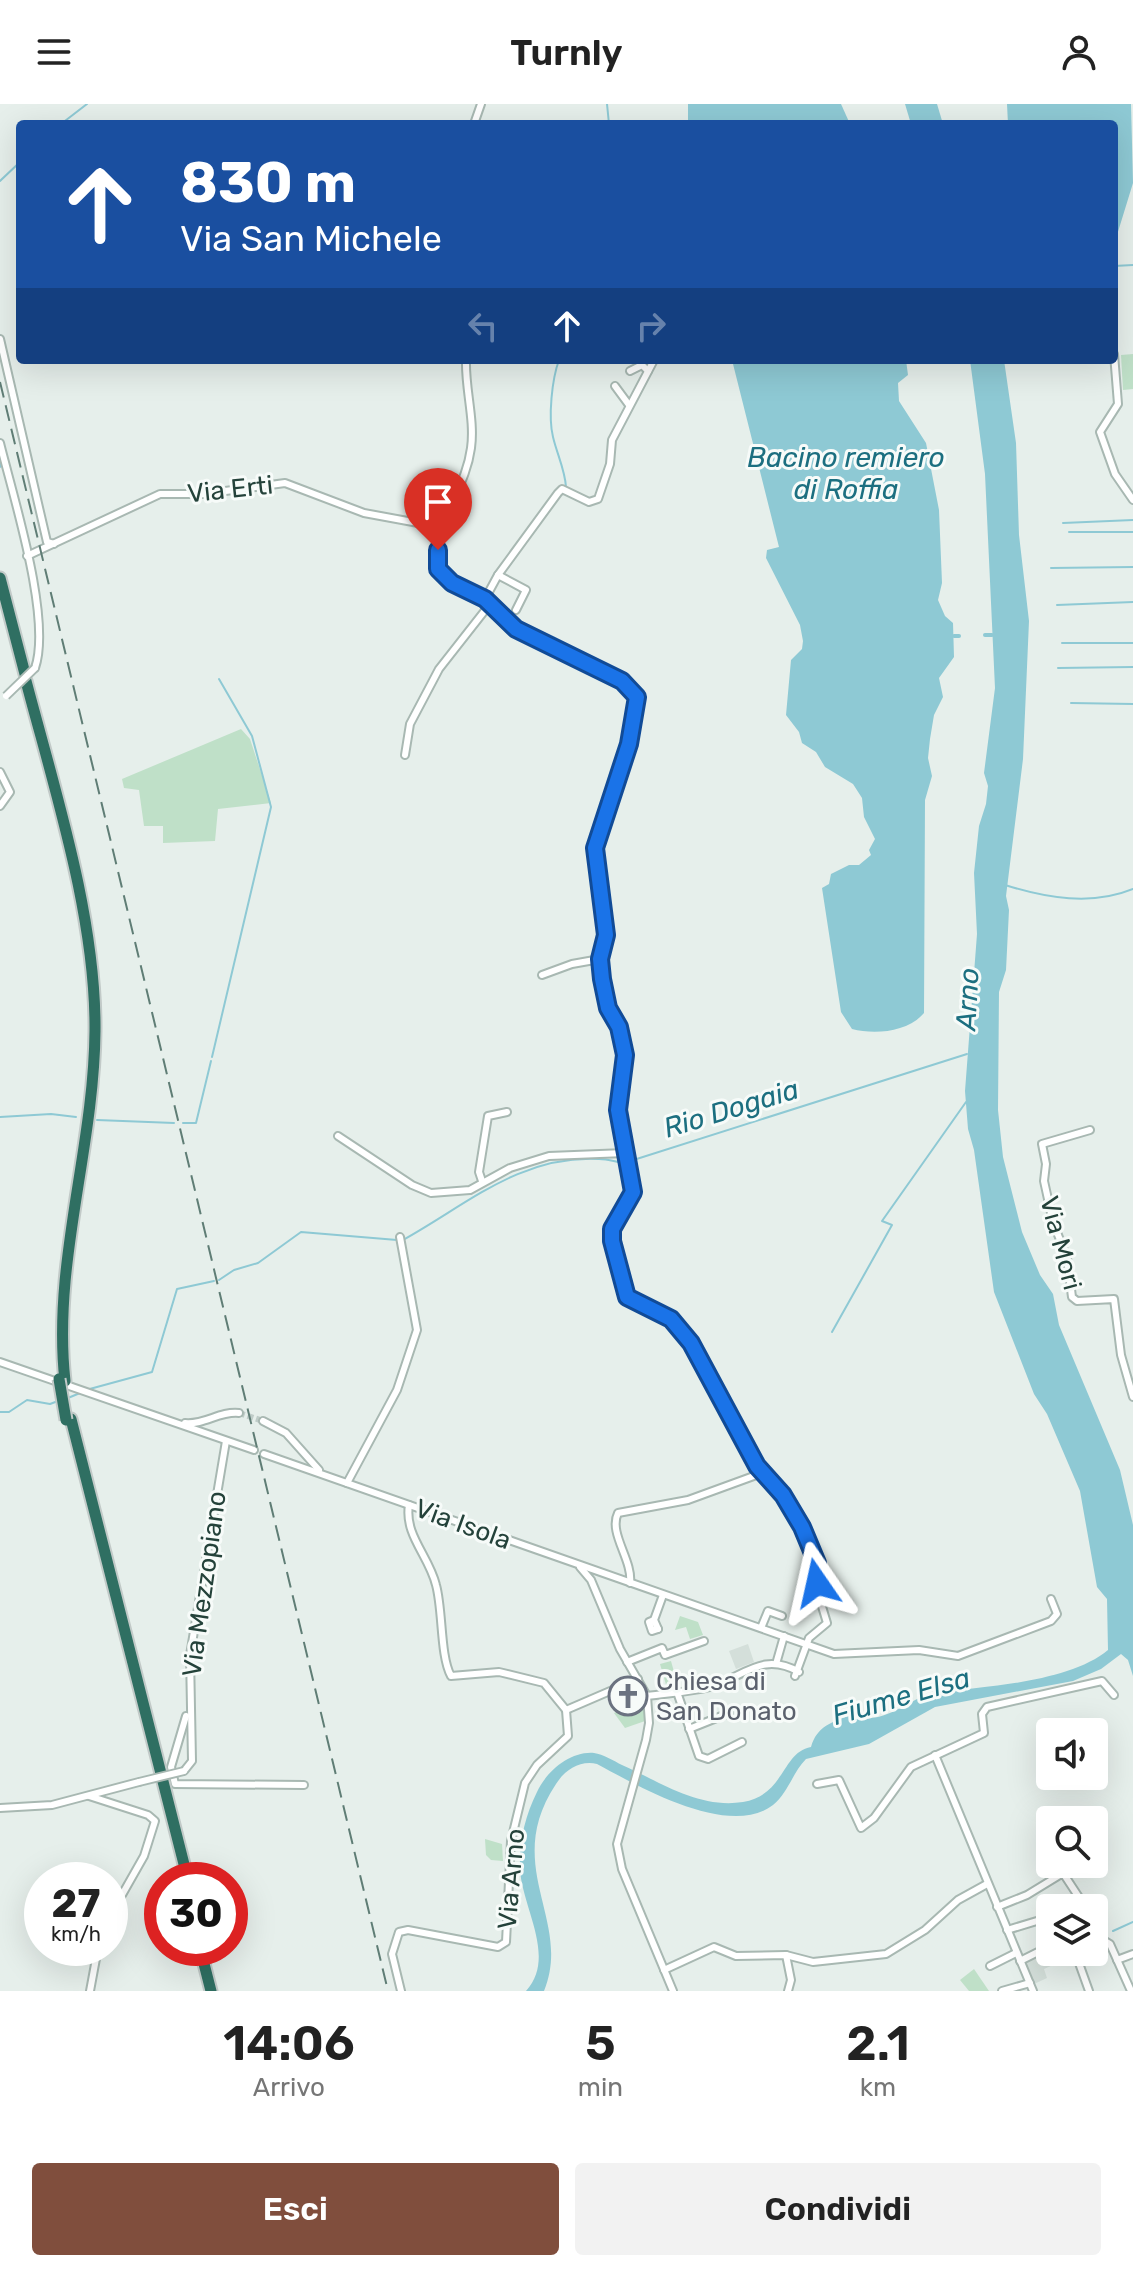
<!DOCTYPE html>
<html lang="it">
<head>
<meta charset="utf-8">
<style>
	body { margin:0; font-family:Rubik,sans-serif; background:#f2f2f2; color:#222; height:100vh; display:flex; flex-direction:column; font-size:30px; white-space:nowrap }
	* { box-sizing:border-box; margin:0 }
	p { font-size:26px; color:#767676 }
	.icon { flex:none; width:44px; height:44px; fill:none; stroke:currentColor; stroke-width:2; stroke-linecap:round; stroke-linejoin:round }
	.map { position:relative; height:1887px; overflow:hidden }
	.panel { display:flex; flex-direction:column; background:#fff; flex:1 }
	.panel>* { flex:none }
	.banner { position:absolute; left:16px; top:16px; width:1102px; height:244px; border-radius:8px; box-shadow:0 8px 32px #0002; background:#1a4fa0; color:#fff; overflow:hidden }
	.buttons { position:absolute; left:1036px; top:1614px; display:grid; gap:16px }
	.buttons a { display:grid; place-items:center; width:72px; height:72px; border-radius:8px; background:#fff; box-shadow:0 8px 32px #0002; font-size:40px }
	.speed { position:absolute; left:24px; top:1758px; display:flex; gap:16px; font-size:40px; font-weight:700; text-align:center }
	.speed>* { display:grid; place-content:center; width:104px; height:104px; border-radius:50%; background:#fff; box-shadow:0 8px 32px #0002; line-height:1 }
	.speed small { font-size:20px; font-weight:400 }
	.speed .limit { border:12px solid #d22; background:#fff; color:#111 }
	.pin { position:absolute; display:grid; place-items:center; width:68px; height:68px; color:#fff; margin:-82px -34px; border-radius:50% 50% 50% 0; rotate:-45deg; box-shadow:0 0 8px #0007 }
	.pin .icon { rotate:45deg }
	.me { position:absolute; width:88px; margin:-44px; rotate:349deg; stroke-linejoin:round; filter:drop-shadow(0 0 6px #0008) }
	.turn { display:flex; align-items:center; gap:28px; height:168px; padding:0 32px; font-size:36px }
	.turn .icon { width:104px; height:104px; stroke-width:2.5 }
	.turn b { display:block; font-size:56px; line-height:68px }
	.lanes { display:flex; align-items:center; height:76px; padding:0 32px; background:#0003; justify-content:center; gap:40px; direction:ltr }
	.lanes .off { opacity:.35 }
	.eta { display:flex; justify-content:space-evenly; align-items:center; height:136px; text-align:center }
	.eta b { font-size:48px; font-weight:600; line-height:56px }
	.primary-button { display:flex; gap:16px; margin-top:auto; padding:16px 32px }
	.primary-button a { flex:1; height:92px; border-radius:8px; background:#804e3d; color:#fff; font-size:32px; font-weight:600; line-height:92px; text-align:center }
	.primary-button a+a { background:#f2f2f2; color:#222 }
	header { display:flex; justify-content:space-between; align-items:center; height:104px; padding:0 32px; background:#fff; font-size:36px; font-weight:600 }
	.map>svg:first-child { display:block }
	.built { fill:#d4dfda }
	.green { fill:#bfe0c8 }
	.water { fill:#8ec9d4 }
	.lines { fill:none; stroke-linecap:round; stroke-linejoin:round }
	.stream { stroke:#8ec9d4; stroke-width:2 }
	.canal { stroke:#8ec9d4; stroke-width:4 }
	.minor-tunnel { stroke:#bfccc8; stroke-width:6; stroke-dasharray:6 3; stroke-linecap:butt }
	.minor-casing { stroke:#a8b8b2; stroke-width:10 }
	.highway-casing { stroke:#c2cac8; stroke-width:15 }
	.minor { stroke:#fff; stroke-width:6 }
	.highway { stroke:#2f6f62; stroke-width:11 }
	.rail { stroke:#5f7d75; stroke-width:2; stroke-dasharray:16 8; stroke-linecap:butt }
	.minor-bridge-casing { stroke:#a8b8b2; stroke-width:10; stroke-linecap:butt }
	.highway-bridge-casing { stroke:#c2cac8; stroke-width:15; stroke-linecap:butt }
	.minor-bridge { stroke:#fff; stroke-width:6 }
	.highway-bridge { stroke:#2f6f62; stroke-width:11 }
	.route-casing { stroke:#114b97; stroke-width:20 }
	.route { stroke:#1a73e8; stroke-width:14 }
	.labels { text-anchor:middle; stroke-width:6; stroke-linejoin:round; paint-order:stroke }
	.street-label { font-size:26px; fill:#24423a; stroke:#f7fbf9 }
	.worship-label { font-size:26px; fill:#5b616d; stroke:#f7fbf9; text-anchor:start }
	.water-label { font-size:28px; font-style:italic; fill:#1c6f80; stroke:#f7fbf9 }
</style>
</head>
<body>
<header><svg class="icon" aria-label="menu" viewBox="0 0 24 24"><path d="M4 6h16M4 12h16M4 18h16"/></svg>Turnly<svg class="icon" aria-label="person" viewBox="0 0 24 24"><circle cx="12" cy="8" r="4"/><path d="M4 21q1-7 8-7t8 7"/></svg></header>
<div class="map">
<svg width="1133" height="1887" viewBox="0 0 1133 1887">
	<rect width="100%" height="100%" fill="#e6efeb"/>
	<!-- built -->
	<g class="built">
		<polygon points="748,1540 754,1558 736,1565 729,1547"/>
		<polygon points="1050,1847 1069,1848 1071,1853 1044,1865 1047,1874 1034,1880 1024,1857"/>
	</g>
	<!-- green -->
	<g class="green">
		<polygon points="1133,250 1133,285 1123,286 1121,251"/>
		<polygon points="241,625 250,635 271,699 218,705 215,737 163,739 163,722 144,722 139,686 124,684 122,675"/>
		<polygon points="680,1512 698,1518 703,1531 690,1535 686,1523 675,1526"/>
		<polygon points="671,1557 678,1582 667,1584 660,1560"/>
		<polygon points="643,1597 645,1617 625,1624 614,1609"/>
		<polygon points="485,1735 502,1740 503,1757 491,1756 486,1751"/>
		<polygon points="974,1865 989,1887 969,1887 960,1876"/>
	</g>
	<!-- water -->
	<g class="water">
		<polygon points="688,0 841,0 850,20 688,20"/>
		<polygon points="905,0 937,0 943,20 911,20"/>
		<polygon points="1007,0 1131,0 1133,79 1117,131 1114,132 1114,20 1008,20"/>
		<path d="M732,256h174l2,15 -10,8 1,18 27,42 13,67 3,73 -4,17 7,16 8,7 1,34 -15,21 4,19 -9,18 -4,24 -2,19 4,18 -7,24 -1,213c-16,19 -49,22 -72,16l-11,-17 -19,-124 7,-4 2,-10 18,-9h10l12,-10 -2,-5 6,-11 -11,-22 -2,-19 -9,-14 -28,-17 -9,-15 -14,-9 -3,-11 -13,-17 5,-55 11,-11 1,-8 -3,-16 -34,-67 1,-8 12,-3z"/>
		<path d="M970,256h34l12,83 3,92 10,86 -6,138 -17,137 3,14 -3,60 -7,22 -1,118 5,47 19,75 18,43 13,19 6,31 61,145 13,55v151l-5,-16 -7,-6 -20,15 -28,12 -138,26 -66,37 -63,15c-13,13 -18,34 -33,46 -44,34 -135,-19 -176,-41 -17,-4 -32,6 -41,20 -55,83 17,136 -12,207h-18c31,-34 -4,-83 -6,-122 -1,-27 5,-53 17,-77 9,-20 33,-41 57,-39 9,1 20,8 28,12 38,17 77,44 121,37 42,-7 39,-50 68,-55 6,-21 21,-25 40,-32 28,12 54,-12 79,-22 12,-5 25,-3 37,-4 41,-4 109,-12 141,-39l-1,-51 -10,-12 -17,-96 -33,-77 -13,-20 -40,-102 -20,-142 -6,-21 -3,-38 12,-157 -3,-61 5,-47 7,-22 2,-18 -4,-13 11,-85 -10,-214z"/>
	</g>
	<g class="lines">
		<!-- stream -->
		<g class="stream">
			<polyline points="607,0 609,20"/>
			<polyline points="61,20 87,0"/>
			<polyline points="0,77 20,58"/>
			<polyline points="1114,162 1133,161"/>
			<path d="M559,256c-7,19 -11,57 -6,77 4,17 12,33 13,50"/>
			<polyline points="0,351 0,363"/>
			<polyline points="1063,419 1133,416"/>
			<polyline points="1069,428 1133,428"/>
			<polyline points="524,440 551,403"/>
			<polyline points="1051,464 1133,463"/>
			<polyline points="506,466 521,445"/>
			<polyline points="1057,501 1133,498"/>
			<polyline points="1062,539 1133,539"/>
			<polyline points="1058,564 1133,563"/>
			<polyline points="1071,599 1133,600"/>
			<path d="M1005,781c41,13 87,21 128,4"/>
			<polyline points="212,953 271,703 252,632 219,575"/>
			<polyline points="0,1013 51,1010 76,1013"/>
			<polyline points="97,1016 174,1019"/>
			<polyline points="183,1019 196,1019 211,957"/>
			<path d="M403,1136c65,-36 117,-85 196,-81 9,0 17,3 25,4l343,-109"/>
			<polyline points="219,1176 234,1166 258,1159 301,1128 397,1136"/>
			<polyline points="832,1228 892,1121 882,1117 966,998"/>
			<polyline points="86,1286 152,1268 177,1185 214,1177"/>
			<polyline points="68,1294 80,1289"/>
			<polyline points="0,1308 9,1308 27,1296 50,1300 58,1297"/>
			<polyline points="1113,1827 1133,1818"/>
		</g>
		<!-- canal -->
		<g class="canal">
			<polyline points="985,531 992,531"/>
			<polyline points="954,532 959,532"/>
		</g>
		<!-- minor-tunnel -->
		<polyline class="minor-tunnel" points="239,1309 263,1317"/>
		<!-- minor casing -->
		<g class="minor-casing">
			<g id="minor">
				<polyline points="474,20 481,0"/>
				<polyline points="0,235 47,438 54,440"/>
				<polyline points="1114,250 1118,300 1100,328 1115,370 1133,396"/>
				<path d="M466,256c-1,29 9,60 5,88 -6,45 -36,66 -33,121l14,14 33,16 31,30 106,52 15,16 -8,47 -34,104 11,87 -6,24 2,20 4,21 17,42 2,18 -7,50 15,75 -21,44 2,24 10,40 8,8 33,14 13,12 23,32 56,107 26,29 19,32 15,36v27l10,33 -18,15 -14,38"/>
				<polyline points="630,267 642,261 648,267"/>
				<polyline points="615,282 629,301"/>
				<path d="M0,339c13,53 52,176 35,225"/>
				<polyline points="27,452 160,390 203,390 285,379 364,409 440,423"/>
				<polyline points="498,471 526,486 516,506"/>
				<polyline points="485,495 498,471 558,389 562,385 589,398 598,395 610,360 612,336 654,256"/>
				<polyline points="405,651 410,620 439,565 490,500"/>
				<polyline points="0,668 10,688 0,702"/>
				<polyline points="542,871 572,860 600,855"/>
				<polyline points="1090,1026 1042,1040 1046,1060 1044,1077 1053,1118 1067,1154 1072,1193 1077,1197 1114,1195 1121,1251 1133,1293"/>
				<polyline points="338,1032 412,1081 431,1089 470,1086 510,1064 549,1052 625,1049"/>
				<polyline points="482,1077 479,1068 488,1012 507,1008"/>
				<polyline points="0,1258 254,1346"/>
				<polyline points="263,1317 286,1329 319,1366"/>
				<path d="M185,1319c20,2 34,-12 54,-10"/>
				<polyline points="264,1350 834,1550 919,1546 958,1552 1051,1517 1057,1510 1051,1495"/>
				<polyline points="347,1379 397,1286 417,1226 400,1133"/>
				<path d="M409,1401c-5,30 20,51 27,80 7,25 4,71 15,91l48,-4 45,11 22,27 72,-31"/>
				<polyline points="580,1463 591,1476 620,1545 647,1592 649,1619 646,1636 617,1740 622,1765 673,1887"/>
				<path d="M630,1479c3,-23 -22,-50 -12,-70l70,-13 74,-27"/>
				<polyline points="654,1516 649,1518 652,1527 658,1525"/>
				<polyline points="761,1524 768,1507 782,1512"/>
				<polyline points="658,1525 654,1516 663,1491"/>
				<polyline points="627,1558 662,1544 665,1551 704,1537"/>
				<polyline points="776,1560 784,1532"/>
				<polyline points="677,1588 699,1652 708,1655 742,1638"/>
				<path d="M647,1592c21,-3 43,-4 63,-9 34,-10 52,-36 89,-15"/>
				<polyline points="186,1612 171,1663 175,1680 304,1681"/>
				<polyline points="689,1625 729,1609"/>
				<polyline points="935,1651 1033,1887"/>
				<polyline points="184,1667 192,1657 190,1551 226,1337"/>
				<polyline points="817,1680 839,1676 861,1724 874,1714 911,1663 984,1629 982,1610 987,1603 1102,1577 1114,1591"/>
				<polyline points="89,1692 148,1711 155,1717 144,1752 110,1812"/>
				<polyline points="0,1704 52,1701 139,1678"/>
				<polyline points="997,1803 1027,1791 1063,1769 1086,1804"/>
				<polyline points="1069,1804 1082,1797"/>
				<polyline points="1007,1826 1050,1813"/>
				<polyline points="1094,1839 1105,1837 1110,1840 1131,1887"/>
				<polyline points="1075,1848 1089,1887"/>
				<polyline points="786,1851 791,1876 788,1887"/>
				<polyline points="1117,1856 1133,1850"/>
				<polyline points="1020,1857 1050,1842"/>
				<polyline points="990,1862 1016,1849"/>
				<polyline points="664,1866 714,1843 736,1852 786,1851 813,1858 886,1850 925,1826 958,1796 987,1780"/>
				<polyline points="90,1887 98,1844"/>
				<polyline points="401,1887 392,1850 399,1828 408,1826 498,1843 506,1838 511,1737 525,1679 537,1661 568,1632 566,1606"/>
				<polyline points="1002,1887 1030,1879"/>
			</g>
		</g>
		<!-- highway casing -->
		<g class="highway-casing">
			<g id="highway">
				<polyline points="0,474 25,570"/>
				<path d="M26,577c29,110 70,237 69,350 -1,118 -43,233 -30,350"/>
				<polyline points="71,1315 188,1776"/>
				<polyline points="200,1844 211,1887"/>
			</g>
		</g>
		<!-- minor -->
		<use href="#minor" class="minor"/>
		<!-- highway -->
		<use href="#highway" class="highway"/>
		<!-- rail -->
		<polyline class="rail" points="0,278 388,1887"/>
		<!-- minor-bridge casing -->
		<g class="minor-bridge-casing">
			<g id="minor-bridge">
				<polyline points="6,592 35,564"/>
				<polyline points="139,1678 184,1667"/>
			</g>
		</g>
		<!-- highway-bridge casing -->
		<g class="highway-bridge-casing">
			<polyline id="highway-bridge" points="59,1275 66,1316"/>
		</g>
		<!-- minor-bridge -->
		<use href="#minor-bridge" class="minor-bridge"/>
		<!-- highway-bridge -->
		<use href="#highway-bridge" class="highway-bridge"/>
	</g>
	<g class="lines">
		<!-- route casing -->
		<g class="route-casing">
			<polyline id="route" points="438,446 438,465 452,479 485,495 516,525 622,577 637,593 629,640 595,744 606,831 600,855 602,875 608,904 619,923 625,951 618,1006 633,1088 612,1125 612,1137 627,1193 671,1215 691,1239 757,1362 783,1391 802,1423 817,1459 817,1479"/>
		</g>
		<!-- route -->
		<use href="#route" class="route"/>
	</g>
	<!-- icons -->
	<defs>
		<g id="church-ring" transform="scale(2)"><circle r="9.5" fill="#f7fbf9" stroke="#6b7280" stroke-width="1.5"/><path d="M-1.2-6h2.4v3.5h3.3v2.4h-3.3V6h-2.4V-.1h-3.3v-2.4h3.3Z" fill="#6b7280"/></g>
	</defs>
	<g fill-rule="evenodd">
		<use href="#church-ring" x="628" y="1592"/>
	</g>
	<g class="labels">
		<!-- street labels -->
		<g class="street-label">
			<text transform="translate(230 385) rotate(-6)" y="9">Via Erti</text>
			<text transform="translate(1061 1139) rotate(75)" y="9">Via Mori</text>
			<text transform="translate(463 1420) rotate(20)" y="9">Via Isola</text>
			<text transform="translate(204 1480) rotate(-82)" y="9">Via Mezzopiano</text>
			<text transform="translate(511 1775) rotate(-85)" y="9">Via Arno</text>
		</g>
		<!-- worship labels -->
		<g class="worship-label">
			<text x="656" y="1586">Chiesa di<tspan x="656" dy="30">San Donato</tspan></text>
		</g>
		<!-- water labels -->
		<g class="water-label">
			<text x="846" y="363">Bacino remiero<tspan x="846" dy="32">di Roffia</tspan></text>
			<text transform="translate(967 895) rotate(-87)" y="10">Arno</text>
			<text transform="translate(731 1004) rotate(-17)" y="10">Rio Dogaia</text>
			<text transform="translate(901 1592) rotate(-16)" y="10">Fiume Elsa</text>
		</g>
	</g>
</svg>
<div class="buttons">
<a><svg class="icon" aria-label="sound" viewBox="0 0 24 24"><path d="M4 9h4l5-4v14l-5-4H4zM17 9q2 3 0 6"/></svg></a>
<a><svg class="icon" aria-label="search" viewBox="0 0 24 24"><circle cx="10" cy="10" r="6"/><path d="M15 15l6 6"/></svg></a>
<a><svg class="icon" aria-label="layers" viewBox="0 0 24 24"><path d="M12 4l9 5-9 5-9-5zM3 14l9 5 9-5"/></svg></a>
</div>
<div class="speed"><div>27<small>km/h</small></div><div class="limit">30</div></div>
<div class="pin" style="left:438px;top:446px;background:#d93025"><svg class="icon" aria-label="arrive" viewBox="0 0 24 24"><path d="M6 21V4h12l-3 4 3 4H6"/></svg></div>
<svg class="me" style="left:817px;top:1479px" viewBox="-20 -20 40 40"><path d="M0-17L14 15 0 8-14 15z" fill="#1a73e8" stroke="#fff" stroke-width="4"/></svg>
<div class="banner">
<div class="turn"><svg class="icon" aria-label="ahead" viewBox="0 0 24 24"><path d="M12 20V5M6 11l6-6 6 6"/></svg><div><b>830 m</b>Via San Michele</div></div>
<div class="lanes"><svg class="icon off" aria-label="left" viewBox="0 0 24 24"><path d="M17 20v-9H6M10 6l-5 5 5 5"/></svg><svg class="icon" aria-label="ahead" viewBox="0 0 24 24"><path d="M12 20V5M6 11l6-6 6 6"/></svg><svg class="icon off" aria-label="right" viewBox="0 0 24 24"><path d="M7 20v-9h11M14 6l5 5-5 5"/></svg></div>
</div>
</div>
<section class="panel">
<div class="eta">
<div><b>14:06</b><p>Arrivo</p></div>
<div><b>5</b><p>min</p></div>
<div><b>2.1</b><p>km</p></div>
</div>
<div class="primary-button"><a>Esci</a><a>Condividi</a></div>
</section>
</body>
</html>
